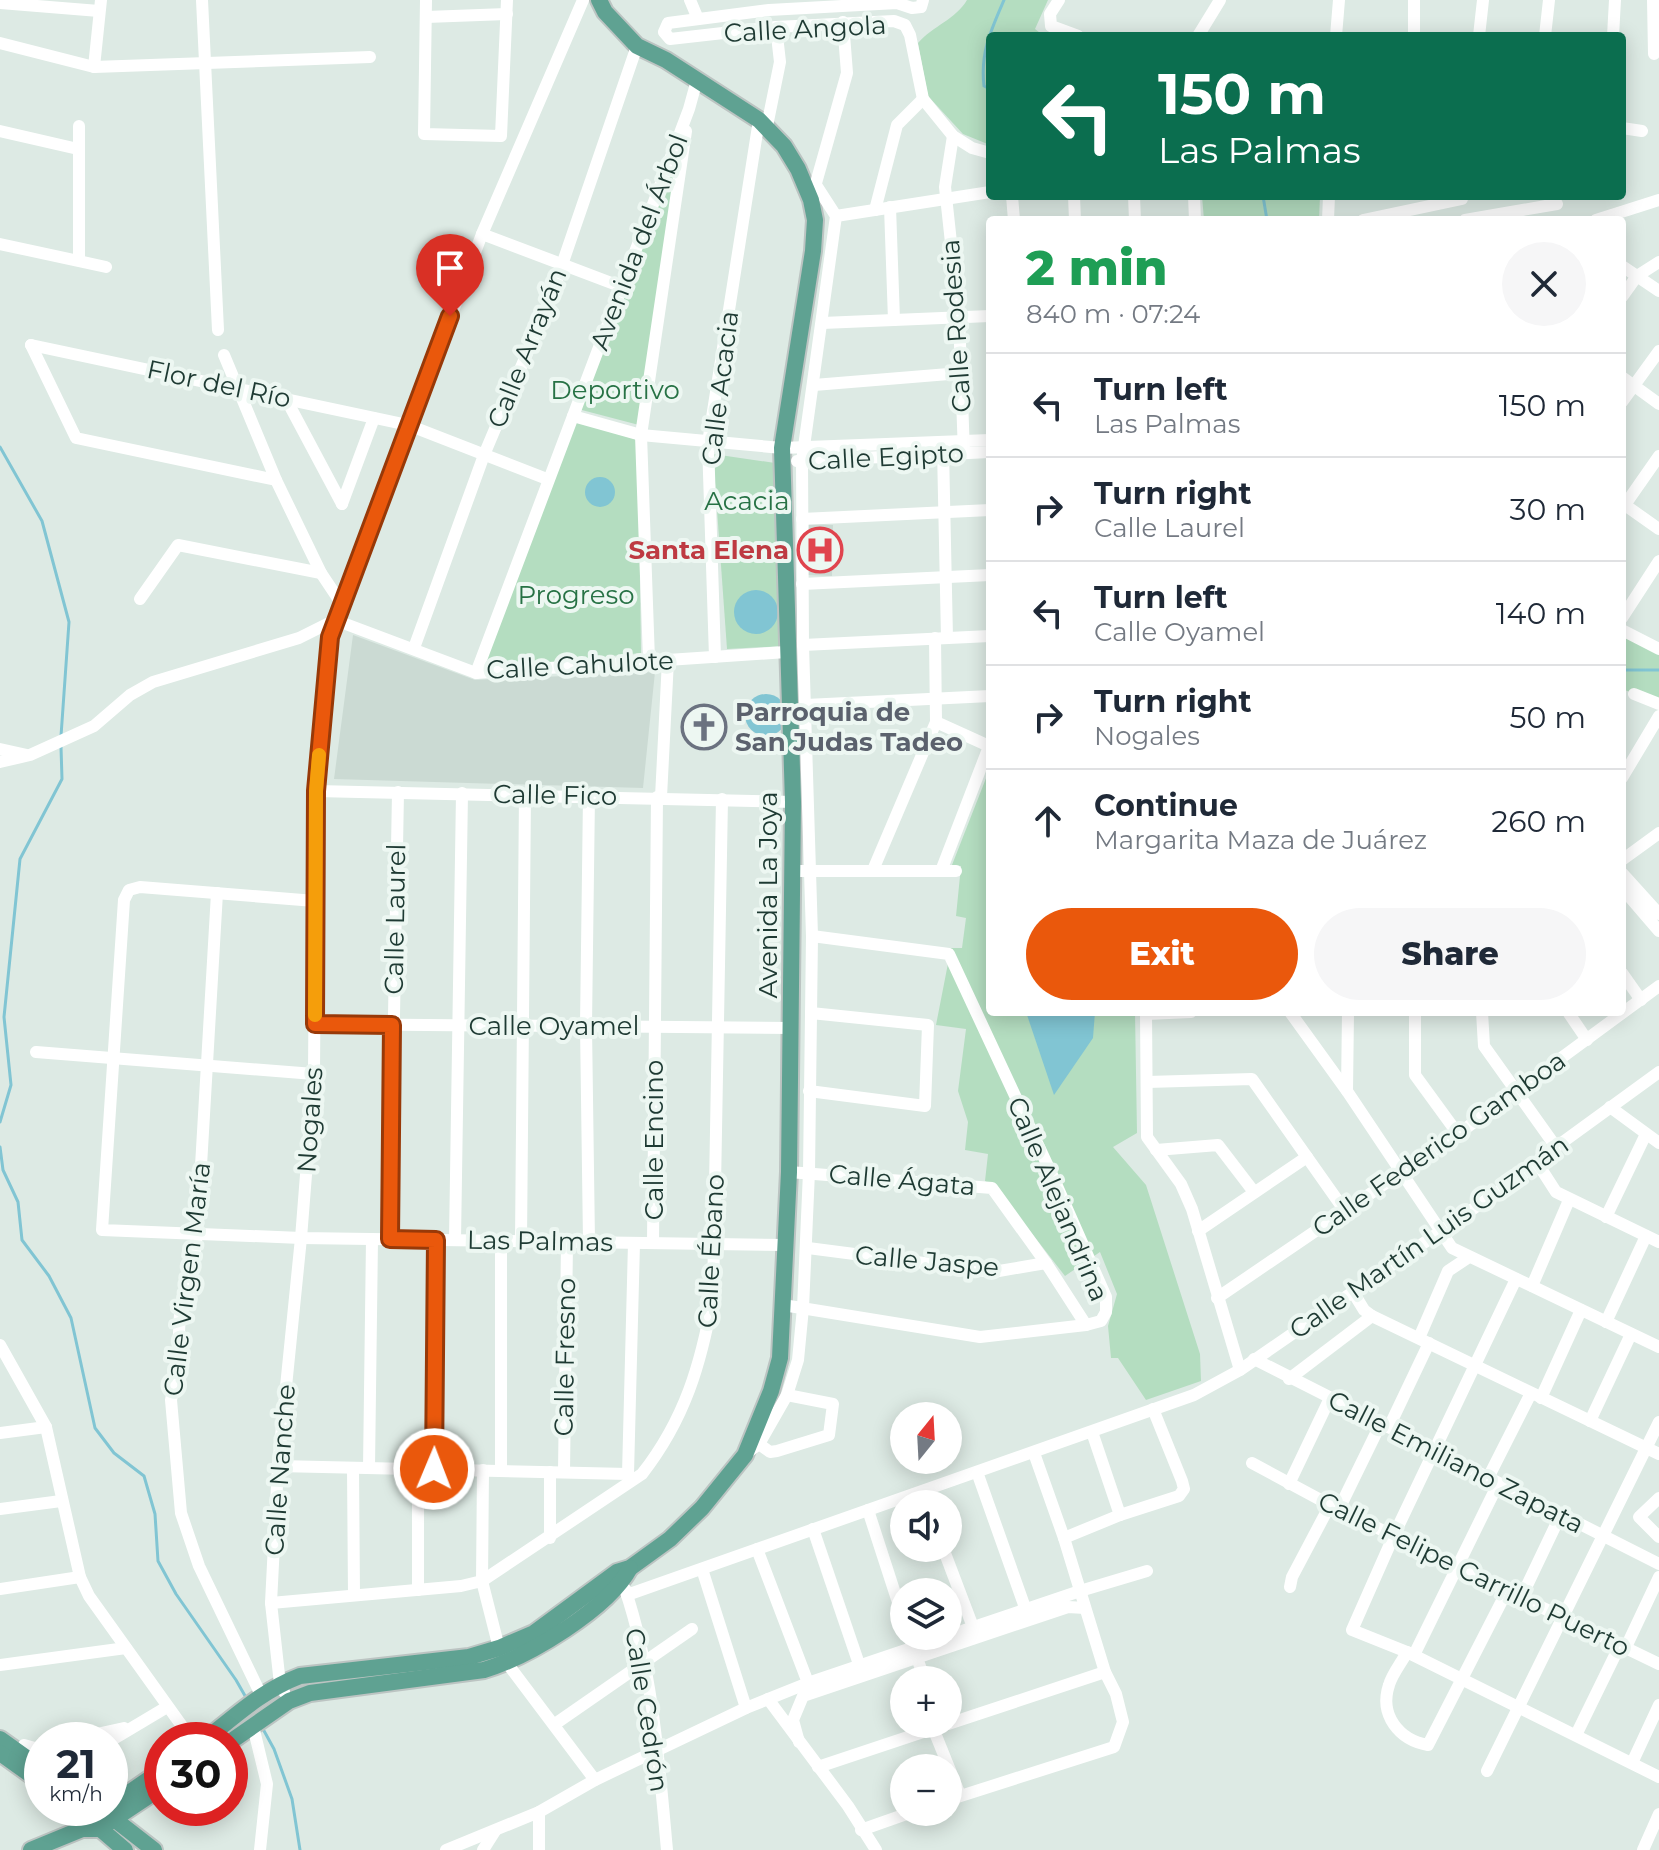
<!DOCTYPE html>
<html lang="en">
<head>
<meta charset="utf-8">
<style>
	body { margin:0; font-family:Montserrat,sans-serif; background:#f6f6f7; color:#1f2937; height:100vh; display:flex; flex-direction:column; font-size:30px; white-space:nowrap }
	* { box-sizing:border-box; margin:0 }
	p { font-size:26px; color:#747a83 }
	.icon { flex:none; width:44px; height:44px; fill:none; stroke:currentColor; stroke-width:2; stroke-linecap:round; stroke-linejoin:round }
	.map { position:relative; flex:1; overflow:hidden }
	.side { position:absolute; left:986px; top:216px; width:640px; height:800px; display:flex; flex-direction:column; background:#fff; border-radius:8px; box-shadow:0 4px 20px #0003 }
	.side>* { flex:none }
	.banner { position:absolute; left:986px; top:32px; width:640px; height:168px; border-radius:8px; box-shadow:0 4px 20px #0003; background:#0b6e4f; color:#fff; overflow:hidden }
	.needle { width:52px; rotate:18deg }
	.controls { position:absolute; left:890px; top:1402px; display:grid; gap:16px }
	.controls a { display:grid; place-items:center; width:72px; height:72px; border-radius:50%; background:#fff; box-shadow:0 4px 20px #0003; font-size:40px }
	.speed { position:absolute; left:24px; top:1722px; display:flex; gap:16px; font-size:40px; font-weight:700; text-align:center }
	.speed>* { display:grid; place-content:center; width:104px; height:104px; border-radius:50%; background:#fff; box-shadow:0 4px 20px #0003; line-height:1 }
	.speed small { font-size:20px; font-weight:400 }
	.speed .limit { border:12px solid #d22; background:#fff; color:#111 }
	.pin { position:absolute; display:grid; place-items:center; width:68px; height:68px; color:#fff; margin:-82px -34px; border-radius:50% 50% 50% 0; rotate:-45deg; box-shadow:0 0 8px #0007 }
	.pin .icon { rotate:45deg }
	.me { position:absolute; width:88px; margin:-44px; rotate:1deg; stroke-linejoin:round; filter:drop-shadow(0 0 6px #0008) }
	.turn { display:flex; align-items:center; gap:28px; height:168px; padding:0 40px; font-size:36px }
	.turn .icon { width:104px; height:104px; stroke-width:2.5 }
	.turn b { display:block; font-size:56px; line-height:68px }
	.round { display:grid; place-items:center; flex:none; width:84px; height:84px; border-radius:42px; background:#f6f6f7 }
	.head { display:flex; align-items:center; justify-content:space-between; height:136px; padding:0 40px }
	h1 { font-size:48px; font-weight:800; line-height:60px; color:#1e9e55 }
	.cta { display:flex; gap:16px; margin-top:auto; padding:16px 40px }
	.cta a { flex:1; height:92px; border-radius:48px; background:#ea580c; color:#fff; font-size:32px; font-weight:800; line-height:92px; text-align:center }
	.cta a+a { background:#f6f6f7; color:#1f2937 }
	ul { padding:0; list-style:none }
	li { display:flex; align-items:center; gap:24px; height:104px; padding:0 40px; border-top:2px solid #e0e1e3 }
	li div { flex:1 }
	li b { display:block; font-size:30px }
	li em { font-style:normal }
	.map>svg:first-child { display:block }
	.built { fill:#cbdad3 }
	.green { fill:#b4ddc0 }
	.water { fill:#81c5d3 }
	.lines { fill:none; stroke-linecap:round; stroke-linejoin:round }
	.stream { stroke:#81c5d3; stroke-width:3 }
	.major-casing { stroke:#bcc4c2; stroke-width:20 }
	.minor { stroke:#fff; stroke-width:12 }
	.major { stroke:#5fa292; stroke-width:16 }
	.route-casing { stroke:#983908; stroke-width:20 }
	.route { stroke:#ea580c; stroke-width:14 }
	.slow { stroke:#f59e0b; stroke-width:14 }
	.labels { text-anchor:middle; stroke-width:8; stroke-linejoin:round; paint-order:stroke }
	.street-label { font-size:26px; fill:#1e3a33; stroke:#edf7f2 }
	.park-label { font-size:26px; fill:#277245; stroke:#edf7f2 }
	.health-label { font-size:26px; font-weight:bold; fill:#be3a42; stroke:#edf7f2; text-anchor:end }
	.worship-label { font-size:26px; font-weight:bold; fill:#5b616d; stroke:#edf7f2; text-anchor:start }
</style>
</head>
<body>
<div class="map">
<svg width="1659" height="1850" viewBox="0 0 1659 1850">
	<rect width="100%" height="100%" fill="#ddeae4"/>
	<!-- built -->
	<g class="built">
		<polygon points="809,524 833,525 832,576 808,575"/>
		<polygon points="353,635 475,680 655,672 643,788 334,779"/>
	</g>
	<!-- green -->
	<g class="green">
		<path d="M967,0h81l-13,29 9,7h-54v109l-27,-11 -35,-38 -10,-53c15,-17 38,-24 49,-43z"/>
		<polygon points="684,128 639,425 578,409"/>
		<polygon points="1202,196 1320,196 1319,220 1204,220"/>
		<polygon points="575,421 638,440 641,653 478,670"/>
		<polygon points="713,454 775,463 784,646 727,649"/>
		<polygon points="1622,624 1659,645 1659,703 1622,689"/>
		<polygon points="990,768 990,1012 1135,1012 1137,1133 1113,1147 1146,1185 1200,1354 1201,1381 1146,1400 1118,1358 1111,1358 1108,1326 1117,1294 1100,1252 1065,1276 1002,1195 985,1181 988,1154 965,1150 968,1122 958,1091 966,1029 936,1025 951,948 962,948 966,918 956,916 961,866 952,865"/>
	</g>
	<!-- water -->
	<g class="water">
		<circle cx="600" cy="492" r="15"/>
		<circle cx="756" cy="612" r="22"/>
		<circle cx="766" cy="715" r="21"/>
		<polygon points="1026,1012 1095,1012 1093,1038 1054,1095"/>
	</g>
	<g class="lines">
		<!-- stream -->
		<g class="stream">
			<path d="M990,89l-6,-3c-4,-33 7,-56 20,-86"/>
			<polyline points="1263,196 1267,220"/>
			<polyline points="0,447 42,521 69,622 61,736"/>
			<polyline points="1622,670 1659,670"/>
			<polyline points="0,1122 11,1085 4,1017 20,859 62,779 61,747"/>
			<polyline points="0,1147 3,1170 18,1202 22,1240 49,1276 71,1318 95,1428 114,1453 144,1476 155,1514 158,1561 176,1594 236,1680 248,1701"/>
			<polyline points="263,1729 274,1749 292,1799 300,1850"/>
		</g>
		<!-- major casing -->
		<g class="major-casing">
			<g id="major">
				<polyline points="0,1739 42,1769"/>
				<path d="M205,1740c30,-24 58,-50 95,-64l169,-19 30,-9 35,-15 83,-61 13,-4 40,-29 32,-31 43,-53 26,-64 9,-33 9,-186 4,-370 -11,-354 31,-197 2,-31 -4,-20 -13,-31 -14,-23 -25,-26 -93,-60 -29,-14 -32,-34 -6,-12"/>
				<path d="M230,1742l59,-41 21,-8 174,-23c44,-13 124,-61 146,-102"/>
				<polyline points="0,1753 42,1783"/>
				<polyline points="110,1806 162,1770"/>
				<polyline points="76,1808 125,1850"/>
				<polyline points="100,1808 154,1850"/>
				<polyline points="31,1850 82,1829 99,1829 162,1787"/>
			</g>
		</g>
		<!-- minor -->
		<g class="minor">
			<polyline points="202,0 218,330"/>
			<polyline points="426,0 424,134 501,136 507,0"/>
			<polyline points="690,0 698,19"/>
			<polyline points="923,0 921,7 912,8 897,3 769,10 668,23 664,32 670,39 776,27 894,21 905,25 910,35 923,99 953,136 972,148 990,153"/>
			<polyline points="1059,0 1050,14 1051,26 1078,36"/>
			<polyline points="1653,0 1654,54"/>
			<polyline points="0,3 99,11"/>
			<polyline points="426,17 507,14"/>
			<polyline points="1198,36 1220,0"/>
			<polyline points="1336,36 1339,0"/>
			<polyline points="1414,36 1414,0"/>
			<polyline points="1479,36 1483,0"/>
			<polyline points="1545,36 1549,0"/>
			<polyline points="1613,36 1615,0"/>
			<polyline points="0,43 94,67 370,57"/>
			<polyline points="94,67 101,0"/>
			<polyline points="767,126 780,62 776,27"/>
			<polyline points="1622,128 1642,131"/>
			<polyline points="0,131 78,149"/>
			<polyline points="953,136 945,187 959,317 964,453"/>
			<polyline points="814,190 847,73 843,22"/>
			<polyline points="1012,196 1014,220"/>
			<polyline points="1074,196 1075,220"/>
			<polyline points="1134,196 1135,220"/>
			<polyline points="1194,196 1195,220"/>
			<polyline points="890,207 894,320"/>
			<polyline points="875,210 897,125 923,99"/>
			<polyline points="836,216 990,192"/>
			<polyline points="1328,220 1329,196"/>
			<polyline points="1363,220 1462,199"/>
			<polyline points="1465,220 1557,204"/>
			<polyline points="1596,220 1659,200"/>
			<polyline points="482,234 622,287"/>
			<polyline points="0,244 106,267"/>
			<polyline points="79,260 79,126"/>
			<polyline points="1622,266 1659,291"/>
			<polyline points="1622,297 1637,276 1659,262"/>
			<polyline points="822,323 990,316"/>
			<polyline points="31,345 408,425 547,479"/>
			<polyline points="31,345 76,438 276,480"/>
			<polyline points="224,355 276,480 321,573 341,603"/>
			<polyline points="1622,377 1659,404"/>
			<polyline points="814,385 961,373"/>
			<polyline points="285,397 342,504"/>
			<polyline points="1622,402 1659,351"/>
			<polyline points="573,416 641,435 782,448 990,440"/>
			<polyline points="943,449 947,638"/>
			<polyline points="797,461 990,452"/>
			<polyline points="1622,503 1659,529"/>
			<polyline points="342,504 374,418"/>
			<polyline points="1622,509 1659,456"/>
			<polyline points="802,519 990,510"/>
			<polyline points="802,584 990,575"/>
			<polyline points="140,599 178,545 321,573"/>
			<polyline points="1622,618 1659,561"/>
			<polyline points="1622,630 1659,649"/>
			<polyline points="803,645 990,636"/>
			<polyline points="414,648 484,455 552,294 637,46"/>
			<polyline points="715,657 708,443 759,120"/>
			<polyline points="649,660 641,435 686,131"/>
			<polyline points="476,673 689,109 697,80"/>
			<polyline points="1634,694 1659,704"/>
			<polyline points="806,705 990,696"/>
			<polyline points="936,722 989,746"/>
			<polyline points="0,749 27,755"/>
			<polyline points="0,762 30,755 94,726 130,695 153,682 299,638 335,620 476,673 786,652"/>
			<polyline points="1622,778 1659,716"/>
			<polyline points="316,791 793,802"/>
			<polyline points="661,797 668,660"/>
			<polyline points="1622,860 1659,833"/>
			<polyline points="873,870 936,722 935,638"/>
			<polyline points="793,871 956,871"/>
			<polyline points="941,871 990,744"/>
			<polyline points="1622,873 1659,914"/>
			<polyline points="1622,888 1659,931"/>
			<polyline points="217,893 197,1234 189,1300 180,1313 177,1371 171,1400 181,1513 199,1566 261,1695"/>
			<polyline points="315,901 140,887 129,890 124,900 102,1230 301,1238 786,1245"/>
			<polyline points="1622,973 1641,1000"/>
			<polyline points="1146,1012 1147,1137 1181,1184 1192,1209 1240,1370"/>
			<polyline points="1290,1012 1347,1091 1452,1248 1659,1347"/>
			<polyline points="1415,1012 1415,1075 1458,1134"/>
			<polyline points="1482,1012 1484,1046 1556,1147"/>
			<polyline points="1568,1012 1587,1040"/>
			<polyline points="1146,1014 1191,1012"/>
			<polyline points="315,1024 792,1028"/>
			<polyline points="36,1052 314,1074"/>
			<polyline points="1147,1082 1252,1079 1345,1211"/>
			<polyline points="809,1091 925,1106 928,1025 811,1013"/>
			<polyline points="1347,1091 1348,1012"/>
			<polyline points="1610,1107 1659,1143"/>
			<polyline points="1156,1150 1218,1145 1254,1192"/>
			<polyline points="1538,1164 1556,1192 1659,1242"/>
			<polyline points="789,1172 992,1188 1046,1263 1086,1325"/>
			<polyline points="1606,1217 1646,1134"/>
			<polyline points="1198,1231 1307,1157"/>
			<polyline points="390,1239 398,792"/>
			<polyline points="455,1240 462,793"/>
			<polyline points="501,1241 501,1471"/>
			<polyline points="521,1241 525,794"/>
			<polyline points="589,1242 586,1026 589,795"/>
			<polyline points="653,1243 657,797"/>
			<polyline points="808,1248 993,1272 1046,1263"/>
			<polyline points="1516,1279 1394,1535 1352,1630 1407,1652 1659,1777"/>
			<polyline points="1532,1286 1569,1200"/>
			<polyline points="1353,1292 1364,1310 1372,1316 1659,1454"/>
			<polyline points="1217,1298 1458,1134 1659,986"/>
			<polyline points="783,1305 980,1337 1086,1325 1101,1321 1106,1312 1106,1297 1053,1177 949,954 812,936"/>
			<polyline points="1606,1322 1646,1236"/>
			<polyline points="1419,1338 1448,1271 1469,1257"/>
			<polyline points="0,1345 46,1427 80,1577 89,1596 192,1740"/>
			<polyline points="1254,1359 1659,1564"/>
			<polyline points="1289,1379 1372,1316"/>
			<polyline points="1541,1398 1581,1310"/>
			<polyline points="1590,1421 1631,1334"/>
			<polyline points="1389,1427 1429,1343"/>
			<polyline points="1092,1432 1120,1515"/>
			<polyline points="0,1433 46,1427"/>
			<polyline points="759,1444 770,1452 777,1451 829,1435 833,1404 787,1395"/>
			<polyline points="747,1453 759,1444 787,1395 798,1360 803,1308 809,1172 812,936 803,645 802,461 836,216 816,185"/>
			<polyline points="1252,1463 1330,1505 1659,1664"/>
			<polyline points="278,1466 628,1474"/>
			<polyline points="353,1468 354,1595"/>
			<polyline points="369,1468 372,1239"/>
			<polyline points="434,1469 436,1240"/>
			<polyline points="483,1470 482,1581 499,1648"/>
			<polyline points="564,1472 567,1242"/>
			<polyline points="977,1472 1028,1616"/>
			<polyline points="631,1478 628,1474 634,1243"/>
			<polyline points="1488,1478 1531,1393"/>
			<polyline points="1289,1484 1330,1398"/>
			<polyline points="1659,1498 1639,1517 1659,1537"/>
			<polyline points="0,1509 61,1501"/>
			<polyline points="1339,1509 1381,1423"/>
			<polyline points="868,1510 904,1621"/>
			<polyline points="813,1529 861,1670"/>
			<polyline points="550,1538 550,1472"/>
			<polyline points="1064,1538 1120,1515 1179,1496 1184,1489 1182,1481 1153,1409"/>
			<polyline points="943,1548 976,1635"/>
			<polyline points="757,1549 810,1688"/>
			<polyline points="702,1569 746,1708"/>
			<polyline points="1290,1587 1292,1577 1330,1505"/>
			<polyline points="0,1589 80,1577"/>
			<path d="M625,1589c28,83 34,175 42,261"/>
			<polyline points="418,1590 418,1469"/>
			<polyline points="627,1595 1194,1395 1240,1370 1538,1164 1556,1147 1659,1072"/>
			<polyline points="1522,1596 1561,1514"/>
			<path d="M271,1603l190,-17 21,-5 160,-107c43,-55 59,-110 71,-177l9,-498"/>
			<polyline points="909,1636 925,1680"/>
			<polyline points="1626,1647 1659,1577"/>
			<path d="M1407,1652c-5,10 -15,22 -18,33 -10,30 10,55 39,60l80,-156"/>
			<polyline points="1414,1655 1498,1484"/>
			<polyline points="507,1663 595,1780"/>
			<polyline points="0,1665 126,1648"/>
			<polyline points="284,1692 280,1684 271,1603 278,1466 301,1238 314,1074 316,791 330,637 482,234 583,0"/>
			<polyline points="768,1699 848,1806 876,1850"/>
			<polyline points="555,1724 692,1629"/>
			<polyline points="948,1724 1105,1672"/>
			<polyline points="253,1726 267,1784 260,1850"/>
			<polyline points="933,1728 960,1795"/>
			<polyline points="1576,1735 1620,1645"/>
			<polyline points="69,1740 124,1728"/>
			<polyline points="110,1741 167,1707"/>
			<polyline points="799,1742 793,1720 803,1696 1068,1607 1085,1608"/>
			<polyline points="24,1745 42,1750"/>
			<polyline points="1632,1763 1659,1705"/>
			<polyline points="818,1767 947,1724"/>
			<polyline points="1487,1771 1659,1422"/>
			<polyline points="948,1800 1114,1747 1123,1722 1116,1694 1105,1672 1064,1538 1034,1453"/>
			<polyline points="539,1812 539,1850"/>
			<polyline points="861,1830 912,1812"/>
			<polyline points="446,1850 539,1812 595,1780 746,1708 808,1683 1080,1591 1147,1571"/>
			<polyline points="483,1850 495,1831"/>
			<polyline points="1643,1850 1659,1814"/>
		</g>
		<!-- major -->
		<use href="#major" class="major"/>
	</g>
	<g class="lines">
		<!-- route casing -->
		<g class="route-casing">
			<polyline id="route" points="434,1469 436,1240 390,1239 392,1025 315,1024 316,791 330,637 450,316"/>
		</g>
		<!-- route -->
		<use href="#route" class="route"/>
		<!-- slow -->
		<polyline class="slow" points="315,1015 316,791 319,755"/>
	</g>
	<!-- icons -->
	<defs>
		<g id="hospital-ring" transform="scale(2.3)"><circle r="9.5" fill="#edf7f2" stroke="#e0444e" stroke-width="1.5"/><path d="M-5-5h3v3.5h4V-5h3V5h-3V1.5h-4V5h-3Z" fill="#e0444e"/></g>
		<g id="church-ring" transform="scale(2.3)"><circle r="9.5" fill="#edf7f2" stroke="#6b7280" stroke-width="1.5"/><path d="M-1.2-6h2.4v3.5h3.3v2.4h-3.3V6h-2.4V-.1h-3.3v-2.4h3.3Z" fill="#6b7280"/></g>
	</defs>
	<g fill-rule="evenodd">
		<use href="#hospital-ring" x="820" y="550"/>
		<use href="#church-ring" x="704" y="727"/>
	</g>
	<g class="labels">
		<!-- street labels -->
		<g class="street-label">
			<text transform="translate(805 29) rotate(-3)" y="9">Calle Angola</text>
			<text transform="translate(639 242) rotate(-69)" y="9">Avenida del Árbol</text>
			<text transform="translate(956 326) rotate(-94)" y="9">Calle Rodesia</text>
			<text transform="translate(527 348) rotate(-68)" y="9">Calle Arrayán</text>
			<text transform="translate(219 384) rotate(12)" y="9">Flor del Río</text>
			<text transform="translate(720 388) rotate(-83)" y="9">Calle Acacia</text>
			<text transform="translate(886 457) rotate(-3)" y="9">Calle Egipto</text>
			<text transform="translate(580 665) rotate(-3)" y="9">Calle Cahulote</text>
			<text transform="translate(555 795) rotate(1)" y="9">Calle Fico</text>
			<text transform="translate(768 895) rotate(-90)" y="9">Avenida La Joya</text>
			<text transform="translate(395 919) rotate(-89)" y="9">Calle Laurel</text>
			<text x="554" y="1035">Calle Oyamel</text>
			<text transform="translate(310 1120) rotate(-86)" y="9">Nogales</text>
			<text transform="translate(654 1140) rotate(-90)" y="9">Calle Encino</text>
			<text transform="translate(1439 1144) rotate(-35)" y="9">Calle Federico Gamboa</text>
			<text transform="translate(902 1180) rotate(5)" y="9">Calle Ágata</text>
			<text transform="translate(1058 1199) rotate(67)" y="9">Calle Alejandrina</text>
			<text transform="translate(1429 1237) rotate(-35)" y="9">Calle Martín Luis Guzmán</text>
			<text transform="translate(540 1241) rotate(1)" y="9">Las Palmas</text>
			<text transform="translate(711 1251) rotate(-87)" y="9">Calle Ébano</text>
			<text transform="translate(927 1261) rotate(5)" y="9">Calle Jaspe</text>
			<text transform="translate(187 1279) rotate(-83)" y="9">Calle Virgen María</text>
			<text transform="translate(565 1357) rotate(-89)" y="9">Calle Fresno</text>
			<text transform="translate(1456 1462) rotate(27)" y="9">Calle Emiliano Zapata</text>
			<text transform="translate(280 1470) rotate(-86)" y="9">Calle Nanche</text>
			<text transform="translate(1474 1574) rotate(26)" y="9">Calle Felipe Carrillo Puerto</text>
			<text transform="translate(647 1710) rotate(81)" y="9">Calle Cedrón</text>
		</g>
		<!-- park labels -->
		<g class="park-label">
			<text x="615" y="399">Deportivo</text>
			<text x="747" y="510">Acacia</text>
			<text x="576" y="604">Progreso</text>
		</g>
		<!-- health labels -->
		<g class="health-label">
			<text x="789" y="559">Santa Elena</text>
		</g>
		<!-- worship labels -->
		<g class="worship-label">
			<text x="735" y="721">Parroquia de<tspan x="735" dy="30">San Judas Tadeo</tspan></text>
		</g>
	</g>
</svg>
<div class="controls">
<a><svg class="needle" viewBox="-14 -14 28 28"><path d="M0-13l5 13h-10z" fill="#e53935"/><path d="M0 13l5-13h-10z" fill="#747a83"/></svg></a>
<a><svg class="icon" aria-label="sound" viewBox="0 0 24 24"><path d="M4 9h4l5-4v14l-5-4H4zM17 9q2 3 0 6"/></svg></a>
<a><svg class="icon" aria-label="layers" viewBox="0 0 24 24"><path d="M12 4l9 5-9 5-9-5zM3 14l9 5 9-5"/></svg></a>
<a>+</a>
<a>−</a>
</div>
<div class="speed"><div>21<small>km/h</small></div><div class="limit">30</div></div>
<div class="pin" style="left:450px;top:316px;background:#d93025"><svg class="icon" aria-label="arrive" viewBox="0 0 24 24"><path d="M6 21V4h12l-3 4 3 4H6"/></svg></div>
<svg class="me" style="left:434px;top:1469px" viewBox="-20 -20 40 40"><circle r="17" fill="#ea580c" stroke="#fff" stroke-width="3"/><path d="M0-11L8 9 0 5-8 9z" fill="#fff"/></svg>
<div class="banner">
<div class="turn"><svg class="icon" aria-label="left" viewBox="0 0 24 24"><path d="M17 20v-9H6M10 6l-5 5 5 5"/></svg><div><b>150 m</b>Las Palmas</div></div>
</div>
<section class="side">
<div class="head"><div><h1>2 min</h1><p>840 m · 07:24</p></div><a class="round"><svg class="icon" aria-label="close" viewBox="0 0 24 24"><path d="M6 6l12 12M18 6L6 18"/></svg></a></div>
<ul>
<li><svg class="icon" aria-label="left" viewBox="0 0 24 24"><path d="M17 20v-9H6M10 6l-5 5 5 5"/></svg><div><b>Turn left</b><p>Las Palmas</p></div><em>150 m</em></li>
<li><svg class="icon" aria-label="right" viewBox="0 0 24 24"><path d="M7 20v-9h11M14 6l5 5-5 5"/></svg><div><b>Turn right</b><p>Calle Laurel</p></div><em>30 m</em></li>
<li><svg class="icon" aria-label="left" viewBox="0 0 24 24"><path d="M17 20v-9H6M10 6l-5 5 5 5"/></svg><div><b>Turn left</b><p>Calle Oyamel</p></div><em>140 m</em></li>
<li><svg class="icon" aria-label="right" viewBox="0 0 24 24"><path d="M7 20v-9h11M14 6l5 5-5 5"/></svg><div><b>Turn right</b><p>Nogales</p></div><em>50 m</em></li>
<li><svg class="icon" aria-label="ahead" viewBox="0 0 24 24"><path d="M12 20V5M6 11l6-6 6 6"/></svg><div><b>Continue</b><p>Margarita Maza de Juárez</p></div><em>260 m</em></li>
</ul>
<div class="cta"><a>Exit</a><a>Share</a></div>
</section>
</div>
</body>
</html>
